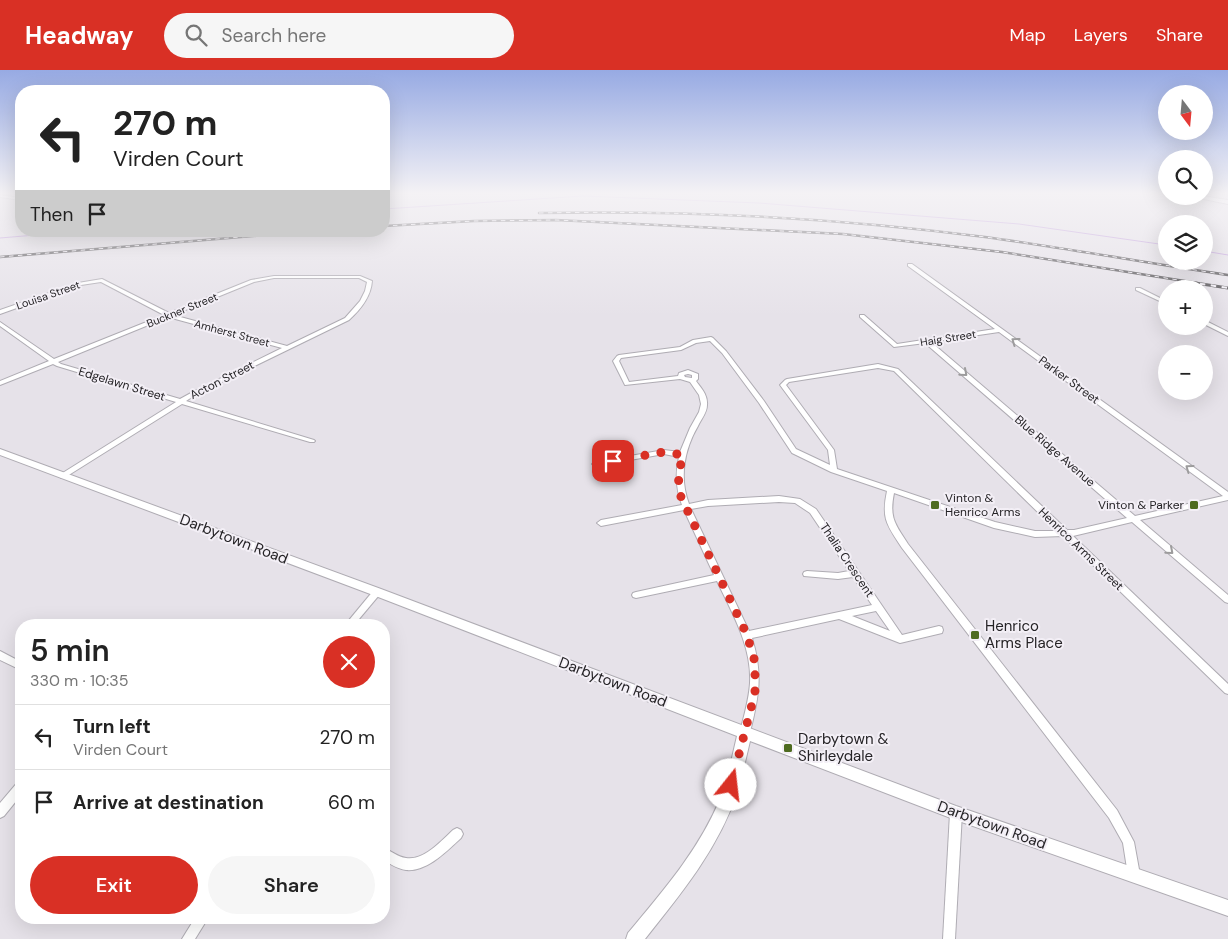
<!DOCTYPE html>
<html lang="en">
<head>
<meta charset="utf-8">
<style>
	body { margin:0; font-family:"DM Sans",sans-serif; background:#f6f6f6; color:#222; height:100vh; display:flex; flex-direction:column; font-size:19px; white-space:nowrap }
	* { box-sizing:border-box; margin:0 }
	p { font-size:16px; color:#767676 }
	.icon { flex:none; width:28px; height:28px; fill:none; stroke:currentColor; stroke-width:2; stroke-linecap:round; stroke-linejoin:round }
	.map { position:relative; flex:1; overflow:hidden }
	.panel { position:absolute; left:15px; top:549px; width:375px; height:305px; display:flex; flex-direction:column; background:#fff; border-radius:20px; box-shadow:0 5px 20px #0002 }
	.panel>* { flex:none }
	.top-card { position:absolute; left:15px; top:15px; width:375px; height:152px; border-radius:20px; box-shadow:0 5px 20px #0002; background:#fff; color:#222; overflow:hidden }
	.needle { width:32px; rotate:164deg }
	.buttons { position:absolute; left:1158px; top:15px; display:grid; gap:10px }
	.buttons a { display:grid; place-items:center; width:55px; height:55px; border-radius:50%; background:#fff; box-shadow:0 5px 20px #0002; font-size:25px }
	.pin { position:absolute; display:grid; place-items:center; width:42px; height:42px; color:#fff; margin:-21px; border-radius:10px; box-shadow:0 2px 8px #0006 }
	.me { position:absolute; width:55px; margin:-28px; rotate:16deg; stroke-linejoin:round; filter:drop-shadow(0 0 4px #0008) }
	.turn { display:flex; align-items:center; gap:18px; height:105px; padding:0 15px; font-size:22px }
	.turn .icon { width:65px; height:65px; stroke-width:2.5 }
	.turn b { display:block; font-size:35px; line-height:42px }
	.then { display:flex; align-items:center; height:48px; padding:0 15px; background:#0003; gap:10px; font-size:19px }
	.round { display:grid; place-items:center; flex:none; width:52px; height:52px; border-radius:26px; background:#f6f6f6 }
	.summary { display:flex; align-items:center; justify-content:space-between; height:85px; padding:0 15px }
	h1 { font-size:30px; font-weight:600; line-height:38px }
	.primary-button { display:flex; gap:10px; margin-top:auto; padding:10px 15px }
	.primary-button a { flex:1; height:58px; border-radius:30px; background:#d93025; color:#fff; font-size:20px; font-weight:600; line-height:58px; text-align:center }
	.primary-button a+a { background:#f6f6f6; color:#222 }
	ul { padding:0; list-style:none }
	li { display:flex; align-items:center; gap:15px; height:65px; padding:0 15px; border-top:1px solid #e0e0e0 }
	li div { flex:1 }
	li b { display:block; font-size:19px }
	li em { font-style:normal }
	header { display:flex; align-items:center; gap:30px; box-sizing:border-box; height:70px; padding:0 25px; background:#d93025; color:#fff }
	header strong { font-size:24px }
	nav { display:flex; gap:28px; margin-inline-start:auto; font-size:18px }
	.search { width:350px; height:45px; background:#f6f6f6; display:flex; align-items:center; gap:12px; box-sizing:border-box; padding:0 18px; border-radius:28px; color:#767676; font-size:19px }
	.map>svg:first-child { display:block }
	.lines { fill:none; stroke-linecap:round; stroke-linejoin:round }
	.stream { stroke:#bf9bdc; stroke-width:1 }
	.street-casing { stroke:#afacb3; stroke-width:2 }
	.secondary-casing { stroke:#afacb3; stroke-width:2 }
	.street { fill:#fff; fill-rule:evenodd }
	.secondary { fill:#fff; fill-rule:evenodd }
	.rail-far1-casing { stroke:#504e51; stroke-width:2.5 }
	.rail-casing { stroke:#504e51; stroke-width:3 }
	.rail-far1 { stroke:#f3eff6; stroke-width:1; stroke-dasharray:4.5; stroke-linecap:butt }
	.rail { stroke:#f3eff6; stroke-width:2; stroke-dasharray:5.5; stroke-linecap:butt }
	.oneway { stroke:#9d9c9d }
	.route { stroke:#d93025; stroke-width:9; stroke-dasharray:0 16.2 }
	.poi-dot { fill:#4e6b20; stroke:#f3eff6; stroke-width:2 }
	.labels { text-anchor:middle; stroke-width:4; stroke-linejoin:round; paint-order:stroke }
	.far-street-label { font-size:11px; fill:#252326; stroke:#f3eff6 }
	.street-label { font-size:12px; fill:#252326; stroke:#f3eff6 }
	.poi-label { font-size:12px; fill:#252326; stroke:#f3eff6; text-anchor:start }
	.near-street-label { font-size:15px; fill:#252326; stroke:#f3eff6 }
	.near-poi-label { font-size:15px; fill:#252326; stroke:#f3eff6; text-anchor:start }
</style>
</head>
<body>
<header>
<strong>Headway</strong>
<div class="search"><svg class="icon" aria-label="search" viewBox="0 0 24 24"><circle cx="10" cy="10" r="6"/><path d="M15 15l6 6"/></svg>Search here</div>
<nav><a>Map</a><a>Layers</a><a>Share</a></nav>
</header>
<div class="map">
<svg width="1228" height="869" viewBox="0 0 1228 869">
	<rect width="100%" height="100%" fill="#e6e2e9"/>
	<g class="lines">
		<!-- stream -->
		<g class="stream">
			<polyline points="384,139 583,126 759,133 1019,154 1166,175"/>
			<polyline points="0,168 83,161"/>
			<polyline points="1204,181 1228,185"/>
		</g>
		<!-- street casing -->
		<g class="street-casing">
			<g id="street">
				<polygon points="0,125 21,128 21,130 0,127"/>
				<path d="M908,194h4l316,228v8l-88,20 88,75v8l-3,-1 -93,-80 -59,14 155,148v10l-3,-1 -162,-157 -28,1 -41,-9 -100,-35c-5,25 1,31 14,51l209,266 17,32 6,33 -2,4 -4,2 -4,-2 -2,-4 -5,-32 -14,-25 -207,-270c-15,-23 -21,-29 -15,-57l-56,-19 -39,-19 -33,-50 -37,-50 -12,-12 -14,2 -15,7 -60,8 -2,3 10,21 49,-6 1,-3 9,-3 10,4v5l-2,2c5,7 12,14 11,24 0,8 -6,14 -9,21 -14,24 -19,52 -9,78l19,-4 71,-4 21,3 16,10 86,126 37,-9 3,1 1,3 -1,3 -42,10 -61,-24 -87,19c11,36 7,58 -2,94l-1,3 -4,2 -4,-2 -1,-3c4,-16 9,-33 10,-49 2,-37 -18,-70 -33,-102l-81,17 -3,-1 -1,-2 1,-2 3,-1 78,-17 -30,-65 -83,16 -4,-3 4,-3 81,-15c-6,-16 -7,-31 -3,-48l-15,-3 -68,12 -4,-2 4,-2 68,-12 16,2 10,-24 9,-16 2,-8 -2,-9 -9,-13 -10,-3 -55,6 -12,-24 4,-5 2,-1 61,-8 13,-7 18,-3 2,1 13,13 38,50 32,48 34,16 -2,-15 -48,-65 5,-5 2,-1 91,-15 20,5 169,161h7l53,-12 -202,-175 -31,4 -34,-30v-2h4l33,29 98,-15 -87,-63zM999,262l224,164 -88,20 -204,-174zM878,298l16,3 163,160h-22l-40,-9 -158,-53 -3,-19 -48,-65 3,-3zM688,304l4,1v3l-7,-1 -1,-2zM779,432l16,1 15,10 39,58 -11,2 -31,-2 -3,1 -1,2 1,2 34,3 15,-2 19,28 -123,26 -58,-122 17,-3zM876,541l14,20 -38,-15z"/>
				<path d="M274,206h86l12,5c-1,16 -12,29 -23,39l-154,75 -9,6 128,39 1,1 -1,1h-4l-128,-38 -118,74h-3l-1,-2 1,-2 115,-72 -119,-36 -4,-2 -53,21v-4l49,-20 -49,-35v-4l54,37 110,-44 -63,-33 -20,3 -81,29v-4l78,-27 24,-4 67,34 82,-33zM274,208h85l8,4 -2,9 -5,10 -15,17 -58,28 -114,-31 81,-33zM168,247l114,31 -91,45 -11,6 -119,-35 -3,-2z"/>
				<polygon points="1136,218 1140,218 1166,231 1166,234 1136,220"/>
				<polygon points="1204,250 1228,262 1228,266 1204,254"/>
				<polygon points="377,519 380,520 381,522 380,524 354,555 345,555 374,520"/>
				<polygon points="0,581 21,592 21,600 0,590"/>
				<polygon points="21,712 21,725 4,746 0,748 0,733 17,713"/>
				<polygon points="956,737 960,739 962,743 955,869 943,869 950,743 952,739"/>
				<path d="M457,758l4,2 2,4 -2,4c-14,13 -34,34 -55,32 -8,-1 -16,-6 -22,-10v-12c7,3 14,9 22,10 18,3 35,-17 47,-28z"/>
				<polygon points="195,848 208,848 195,869 182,869"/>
			</g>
		</g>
		<!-- secondary casing -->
		<g class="secondary-casing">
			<g id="secondary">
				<polygon points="1189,126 1202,126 1228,130 1228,134"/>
				<path d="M0,379l381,140 575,217 272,94v16l-272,-96 -206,-79c-4,17 -8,35 -13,52 -19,56 -56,101 -92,146h-19l2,-6c35,-42 71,-83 92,-134 8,-20 12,-42 17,-63l-364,-141 -373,-140z"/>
			</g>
		</g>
		<!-- street -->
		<use href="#street" class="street"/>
		<!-- secondary -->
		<use href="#secondary" class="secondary"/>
		<!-- rail-far1 casing -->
		<g class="rail-far1-casing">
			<g id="rail-far1">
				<path d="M539,143c149,-3 298,5 446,24 81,11 162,26 243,38"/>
				<polyline points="384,156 474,151 556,150 843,164 1002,182 1197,213"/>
				<polyline points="0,187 313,161"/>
			</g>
		</g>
		<!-- rail casing -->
		<g class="rail-casing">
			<polyline id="rail" points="1189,212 1228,218"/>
		</g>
		<!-- rail-far1 -->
		<use href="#rail-far1" class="rail-far1"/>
		<!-- rail -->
		<use href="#rail" class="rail"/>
	</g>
	<!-- one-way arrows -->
	<defs><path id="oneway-chevron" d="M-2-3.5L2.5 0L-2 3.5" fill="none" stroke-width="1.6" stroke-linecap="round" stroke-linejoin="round" transform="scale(1.25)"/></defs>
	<g class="oneway">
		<use href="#oneway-chevron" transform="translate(1015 271) rotate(-144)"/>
		<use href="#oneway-chevron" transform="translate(964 303) rotate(41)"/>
		<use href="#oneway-chevron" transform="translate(1189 398) rotate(-144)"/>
		<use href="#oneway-chevron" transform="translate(1170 481) rotate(41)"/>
	</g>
	<!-- sky -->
	<linearGradient id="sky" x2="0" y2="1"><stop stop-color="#97aae3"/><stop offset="0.5" stop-color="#f4f2f5"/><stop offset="1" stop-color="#f4f2f5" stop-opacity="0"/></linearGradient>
	<rect width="1228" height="246" fill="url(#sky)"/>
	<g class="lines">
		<!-- route -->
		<polyline class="route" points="613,391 664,382 683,385 678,406 681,427 747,565 755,592 755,623 731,715"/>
	</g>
	<!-- markers -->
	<g class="poi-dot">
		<rect x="930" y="430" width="10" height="10" rx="2.5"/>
		<rect x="1189" y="430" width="10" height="10" rx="2.5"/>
		<rect x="970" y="560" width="10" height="10" rx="2.5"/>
		<rect x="783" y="673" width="10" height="10" rx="2.5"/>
	</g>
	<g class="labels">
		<!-- far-street labels -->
		<g class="far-street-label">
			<text transform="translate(48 225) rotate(-19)" y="4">Louisa Street</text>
			<text transform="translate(182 240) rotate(-22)" y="4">Buckner Street</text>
			<text transform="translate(232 263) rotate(15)" y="4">Amherst Street</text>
			<text transform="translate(948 268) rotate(-9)" y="4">Haig Street</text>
		</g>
		<!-- street labels -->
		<g class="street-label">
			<text transform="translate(222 310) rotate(-27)" y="4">Acton Street</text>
			<text transform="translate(1069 310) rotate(36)" y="4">Parker Street</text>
			<text transform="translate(122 314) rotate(17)" y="4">Edgelawn Street</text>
			<text transform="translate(1055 381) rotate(41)" y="4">Blue Ridge Avenue</text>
			<text transform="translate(1081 479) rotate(44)" y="4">Henrico Arms Street</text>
			<text transform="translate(847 490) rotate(56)" y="4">Thalia Crescent</text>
		</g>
		<!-- poi labels -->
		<g class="poi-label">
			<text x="945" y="432">Vinton &amp;<tspan x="945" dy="14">Henrico Arms</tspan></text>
			<text x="1184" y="439" text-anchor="end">Vinton &amp; Parker</text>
		</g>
		<!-- near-street labels -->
		<g class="near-street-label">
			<text transform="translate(234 469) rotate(21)" y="5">Darbytown Road</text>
			<text transform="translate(613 612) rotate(21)" y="5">Darbytown Road</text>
			<text transform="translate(992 755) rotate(20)" y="5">Darbytown Road</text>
		</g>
		<!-- near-poi labels -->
		<g class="near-poi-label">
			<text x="985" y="561">Henrico<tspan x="985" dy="17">Arms Place</tspan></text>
			<text x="798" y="674">Darbytown &amp;<tspan x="798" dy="17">Shirleydale</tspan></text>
		</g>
	</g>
</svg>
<div class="buttons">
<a><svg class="needle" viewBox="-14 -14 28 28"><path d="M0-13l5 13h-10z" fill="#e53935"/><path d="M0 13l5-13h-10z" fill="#767676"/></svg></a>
<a><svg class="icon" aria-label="search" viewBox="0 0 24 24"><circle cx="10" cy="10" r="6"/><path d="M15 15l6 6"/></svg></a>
<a><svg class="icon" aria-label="layers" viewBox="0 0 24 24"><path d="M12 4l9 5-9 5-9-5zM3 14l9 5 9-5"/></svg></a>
<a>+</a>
<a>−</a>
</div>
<div class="pin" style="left:613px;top:391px;background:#d93025"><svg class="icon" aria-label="arrive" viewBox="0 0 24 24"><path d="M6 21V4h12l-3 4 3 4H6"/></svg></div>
<svg class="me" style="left:731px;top:715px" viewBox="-20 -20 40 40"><circle r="19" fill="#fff"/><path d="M0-13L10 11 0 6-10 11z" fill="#d93025"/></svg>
<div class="top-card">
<div class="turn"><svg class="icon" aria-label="left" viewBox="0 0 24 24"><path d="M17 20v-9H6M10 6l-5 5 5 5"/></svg><div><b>270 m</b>Virden Court</div></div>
<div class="then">Then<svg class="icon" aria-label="arrive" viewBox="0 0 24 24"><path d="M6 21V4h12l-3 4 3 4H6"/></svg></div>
</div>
<section class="panel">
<div class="summary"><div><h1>5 min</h1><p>330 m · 10:35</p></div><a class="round" style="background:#d93025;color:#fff"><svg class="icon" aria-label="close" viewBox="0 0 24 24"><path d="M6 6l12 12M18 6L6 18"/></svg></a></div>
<ul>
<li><svg class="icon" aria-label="left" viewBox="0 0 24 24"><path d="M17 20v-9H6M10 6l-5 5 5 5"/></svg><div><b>Turn left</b><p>Virden Court</p></div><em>270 m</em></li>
<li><svg class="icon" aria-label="arrive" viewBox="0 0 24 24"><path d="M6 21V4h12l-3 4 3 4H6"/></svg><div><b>Arrive at destination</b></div><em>60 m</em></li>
</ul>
<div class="primary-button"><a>Exit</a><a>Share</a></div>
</section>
</div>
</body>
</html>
